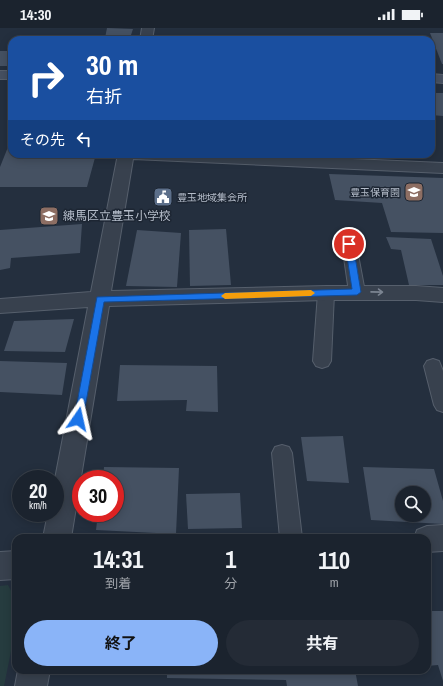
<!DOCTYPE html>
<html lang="ja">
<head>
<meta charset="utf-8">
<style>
	body { margin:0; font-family:"Archivo Narrow","Noto Sans JP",sans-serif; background:#242b36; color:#f1f3f6; height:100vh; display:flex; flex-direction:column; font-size:15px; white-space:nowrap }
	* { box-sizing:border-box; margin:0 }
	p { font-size:13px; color:#a0a4aa }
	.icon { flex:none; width:22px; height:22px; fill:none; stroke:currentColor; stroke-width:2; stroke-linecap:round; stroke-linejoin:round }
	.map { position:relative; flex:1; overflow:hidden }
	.side { position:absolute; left:12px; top:506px; width:419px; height:140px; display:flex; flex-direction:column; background:#1b232e; border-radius:12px; box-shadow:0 2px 10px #0003,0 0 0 1px #39404a }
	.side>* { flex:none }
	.hud { position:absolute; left:8px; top:8px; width:427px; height:122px; border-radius:12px; box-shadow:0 2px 10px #0003,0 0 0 1px #39404a; background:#1a4fa0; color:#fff; overflow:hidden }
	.tools { position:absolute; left:395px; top:458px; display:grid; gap:8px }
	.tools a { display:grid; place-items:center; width:36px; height:36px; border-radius:50%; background:#1b232e; box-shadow:0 2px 10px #0003,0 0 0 1px #39404a; font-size:20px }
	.speed { position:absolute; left:12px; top:442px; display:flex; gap:8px; font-size:20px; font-weight:700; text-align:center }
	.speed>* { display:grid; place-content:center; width:52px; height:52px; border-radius:50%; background:#1b232e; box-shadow:0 2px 10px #0003,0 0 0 1px #39404a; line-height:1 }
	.speed small { font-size:10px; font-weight:400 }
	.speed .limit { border:6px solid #d22; background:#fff; color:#111 }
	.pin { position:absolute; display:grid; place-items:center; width:34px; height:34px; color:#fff; margin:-17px; border:2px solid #fff; border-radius:50%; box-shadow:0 1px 4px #0007 }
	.me { position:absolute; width:44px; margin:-22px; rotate:11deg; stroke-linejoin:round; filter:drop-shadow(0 0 3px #0008) }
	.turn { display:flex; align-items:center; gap:14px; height:84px; padding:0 12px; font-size:18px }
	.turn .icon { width:52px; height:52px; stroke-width:2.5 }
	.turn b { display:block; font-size:28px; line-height:34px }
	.then { display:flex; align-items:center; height:38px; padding:0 12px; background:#0003; gap:8px; font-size:15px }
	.eta { display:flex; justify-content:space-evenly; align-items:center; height:68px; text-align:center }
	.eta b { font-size:24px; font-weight:700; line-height:28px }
	.button { display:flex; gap:8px; margin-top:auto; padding:8px 12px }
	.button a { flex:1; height:46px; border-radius:24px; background:#8ab4f8; color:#111; font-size:16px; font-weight:700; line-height:46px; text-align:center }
	.button a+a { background:#242b36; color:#f1f3f6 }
	.status { display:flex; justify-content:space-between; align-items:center; height:28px; padding:0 20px; background:#1b232e; direction:ltr }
	.status svg { height:11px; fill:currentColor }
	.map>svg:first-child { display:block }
	.green { fill:#263c3f }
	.building { fill:#455162; fill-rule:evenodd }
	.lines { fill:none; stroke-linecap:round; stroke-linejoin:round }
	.lane-casing { stroke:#565f6c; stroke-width:2 }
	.street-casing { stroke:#565f6c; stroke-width:2 }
	.secondary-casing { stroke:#565f6c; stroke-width:2 }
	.lane { fill:#38414e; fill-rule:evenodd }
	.street { fill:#38414e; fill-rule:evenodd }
	.secondary { fill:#465061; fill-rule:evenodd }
	.oneway { stroke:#7c8592 }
	.route { fill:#1a73e8; stroke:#114b97 }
	.slow { fill:#f59e0b }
	.labels { text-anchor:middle; stroke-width:3; stroke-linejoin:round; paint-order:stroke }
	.far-poi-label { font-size:10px; fill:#b4bcc9; stroke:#1d2633; text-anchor:end }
	.poi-label { font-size:12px; fill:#b4bcc9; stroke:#1d2633; text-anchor:start }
</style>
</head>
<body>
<div class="status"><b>14:30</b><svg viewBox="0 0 49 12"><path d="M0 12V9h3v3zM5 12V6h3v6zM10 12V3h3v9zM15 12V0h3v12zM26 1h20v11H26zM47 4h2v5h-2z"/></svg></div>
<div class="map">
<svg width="443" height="658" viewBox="0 0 443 658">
	<rect width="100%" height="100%" fill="#242f3e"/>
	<!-- green -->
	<polygon class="green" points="8,557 16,572 16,599 4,658 0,658 0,558"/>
	<!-- building -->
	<g class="building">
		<polygon points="107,0 133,1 130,10 105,10"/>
		<polygon points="430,5 443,5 443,36 442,36"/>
		<rect x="0" y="23" width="12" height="15"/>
		<polygon points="431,65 443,65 443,88 431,87"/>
		<polygon points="12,109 12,126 96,126 87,159 0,159 0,139"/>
		<polygon points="329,146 443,150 443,205 391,204 382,175 335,172"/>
		<polygon points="82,196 80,225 11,230 10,240 0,242 0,202"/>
		<polygon points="226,201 231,257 190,258 189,202"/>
		<polygon points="137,202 181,205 177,259 126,258"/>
		<polygon points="386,209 431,211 443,248 443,257 409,257 401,222 391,221"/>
		<polygon points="74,291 65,324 4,323 14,293"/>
		<polygon points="0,333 67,335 62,367 0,364"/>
		<polygon points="120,337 217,338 218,384 186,383 187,372 117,373"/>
		<polygon points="343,408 349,455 307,453 301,409"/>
		<polygon points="104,439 179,440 176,506 96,502 98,485 115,485 115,451 103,451"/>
		<path d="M363,439l71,2 9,32v23l-72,-4zM402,465h22v22h-22z"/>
		<polygon points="240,465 242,500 188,501 186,466"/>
		<polygon points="427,583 443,583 443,653 438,637 427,638"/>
		<polygon points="167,642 355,642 358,658 287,658 286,652 167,650"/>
	</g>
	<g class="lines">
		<!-- lane casing -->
		<g class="lane-casing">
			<g id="lane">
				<polygon points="349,211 354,213 356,216 365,264 362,268 357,270 352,268 349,264 342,216 344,213"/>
				<polygon points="326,259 332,261 334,265 331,333 328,338 322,340 316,338 313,333 318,265 320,261"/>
				<polygon points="433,331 439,333 443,343 443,384 437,382 434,377 424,338 427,333"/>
				<polygon points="282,417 289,419 292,425 302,510 280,510 272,425 275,419"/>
			</g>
		</g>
		<!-- street casing -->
		<g class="street-casing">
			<g id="street">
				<polygon points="142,0 154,0 152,12 140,12"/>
				<polygon points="118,126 236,126 443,135 443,145 133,131 111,263 326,258 416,258 443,260 443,274 416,272 326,272 109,278 71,510 43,510 48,485 55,485 55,451 88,279 0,285 0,271 91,264"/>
				<polygon points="443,497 443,523 427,524 427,510 414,510 417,502 427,498"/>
				<polygon points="16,523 16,551 0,552 0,524"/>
				<polygon points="18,642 50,642 47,658 15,658"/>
			</g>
		</g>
		<!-- secondary casing -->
		<g class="secondary-casing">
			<g id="secondary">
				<rect x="0" y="43" width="12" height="8"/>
				<polygon points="431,46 443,47 443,55 431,54"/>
			</g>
		</g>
		<!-- lane -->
		<use href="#lane" class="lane"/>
		<!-- street -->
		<use href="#street" class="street"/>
		<!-- secondary -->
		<use href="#secondary" class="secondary"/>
	</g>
	<!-- one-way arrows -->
	<defs><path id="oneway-shaft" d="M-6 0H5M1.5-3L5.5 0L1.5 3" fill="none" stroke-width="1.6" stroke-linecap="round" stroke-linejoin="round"/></defs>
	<use class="oneway" href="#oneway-shaft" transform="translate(377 264) rotate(1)"/>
	<!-- route -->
	<polygon class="route" points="349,213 353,216 361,264 357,267 104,274 83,391 82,394 78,395 75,394 74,391 97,269 352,261 345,216"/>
	<!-- slow -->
	<polygon class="slow" points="311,262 315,265 311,268 225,271 221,268 225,265"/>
	<!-- icons -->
	<defs>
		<g id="school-square" transform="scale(1)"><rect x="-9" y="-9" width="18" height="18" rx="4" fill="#8d6e63" stroke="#1d2633"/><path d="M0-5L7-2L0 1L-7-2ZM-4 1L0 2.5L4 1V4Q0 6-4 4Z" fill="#fff"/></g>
		<g id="civic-square" transform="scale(1)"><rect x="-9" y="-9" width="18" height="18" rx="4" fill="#5c6f8a" stroke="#1d2633"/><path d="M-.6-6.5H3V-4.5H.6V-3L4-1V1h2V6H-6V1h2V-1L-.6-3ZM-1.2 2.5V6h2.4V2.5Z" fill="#fff"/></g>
	</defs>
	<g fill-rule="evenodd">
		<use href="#school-square" x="414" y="164"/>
		<use href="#civic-square" x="163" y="169"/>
		<use href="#school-square" x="49" y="188"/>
	</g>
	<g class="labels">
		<!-- far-poi labels -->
		<g class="far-poi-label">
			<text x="400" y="168">豊玉保育園</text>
			<text x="177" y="173" text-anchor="start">豊玉地域集会所</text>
		</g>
		<!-- poi labels -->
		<g class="poi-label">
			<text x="63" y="192">練馬区立豊玉小学校</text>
		</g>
	</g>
</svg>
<div class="tools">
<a><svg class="icon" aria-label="search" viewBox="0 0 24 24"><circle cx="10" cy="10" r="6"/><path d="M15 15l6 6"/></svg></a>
</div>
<div class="speed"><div>20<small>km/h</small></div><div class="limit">30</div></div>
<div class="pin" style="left:349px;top:216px;background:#d93025"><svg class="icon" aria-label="arrive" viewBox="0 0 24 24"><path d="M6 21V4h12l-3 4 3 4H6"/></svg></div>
<svg class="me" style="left:78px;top:391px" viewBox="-20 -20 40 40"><path d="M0-17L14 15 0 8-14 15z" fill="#1a73e8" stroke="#fff" stroke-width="4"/></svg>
<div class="hud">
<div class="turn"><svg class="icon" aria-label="right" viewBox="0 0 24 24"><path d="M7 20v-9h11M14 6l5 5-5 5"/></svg><div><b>30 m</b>右折</div></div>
<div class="then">その先<svg class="icon" aria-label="left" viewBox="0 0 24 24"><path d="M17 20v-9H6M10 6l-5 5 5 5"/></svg></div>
</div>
<section class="side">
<div class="eta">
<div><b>14:31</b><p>到着</p></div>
<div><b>1</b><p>分</p></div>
<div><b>110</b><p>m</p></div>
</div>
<div class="button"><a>終了</a><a>共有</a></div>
</section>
</div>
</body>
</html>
